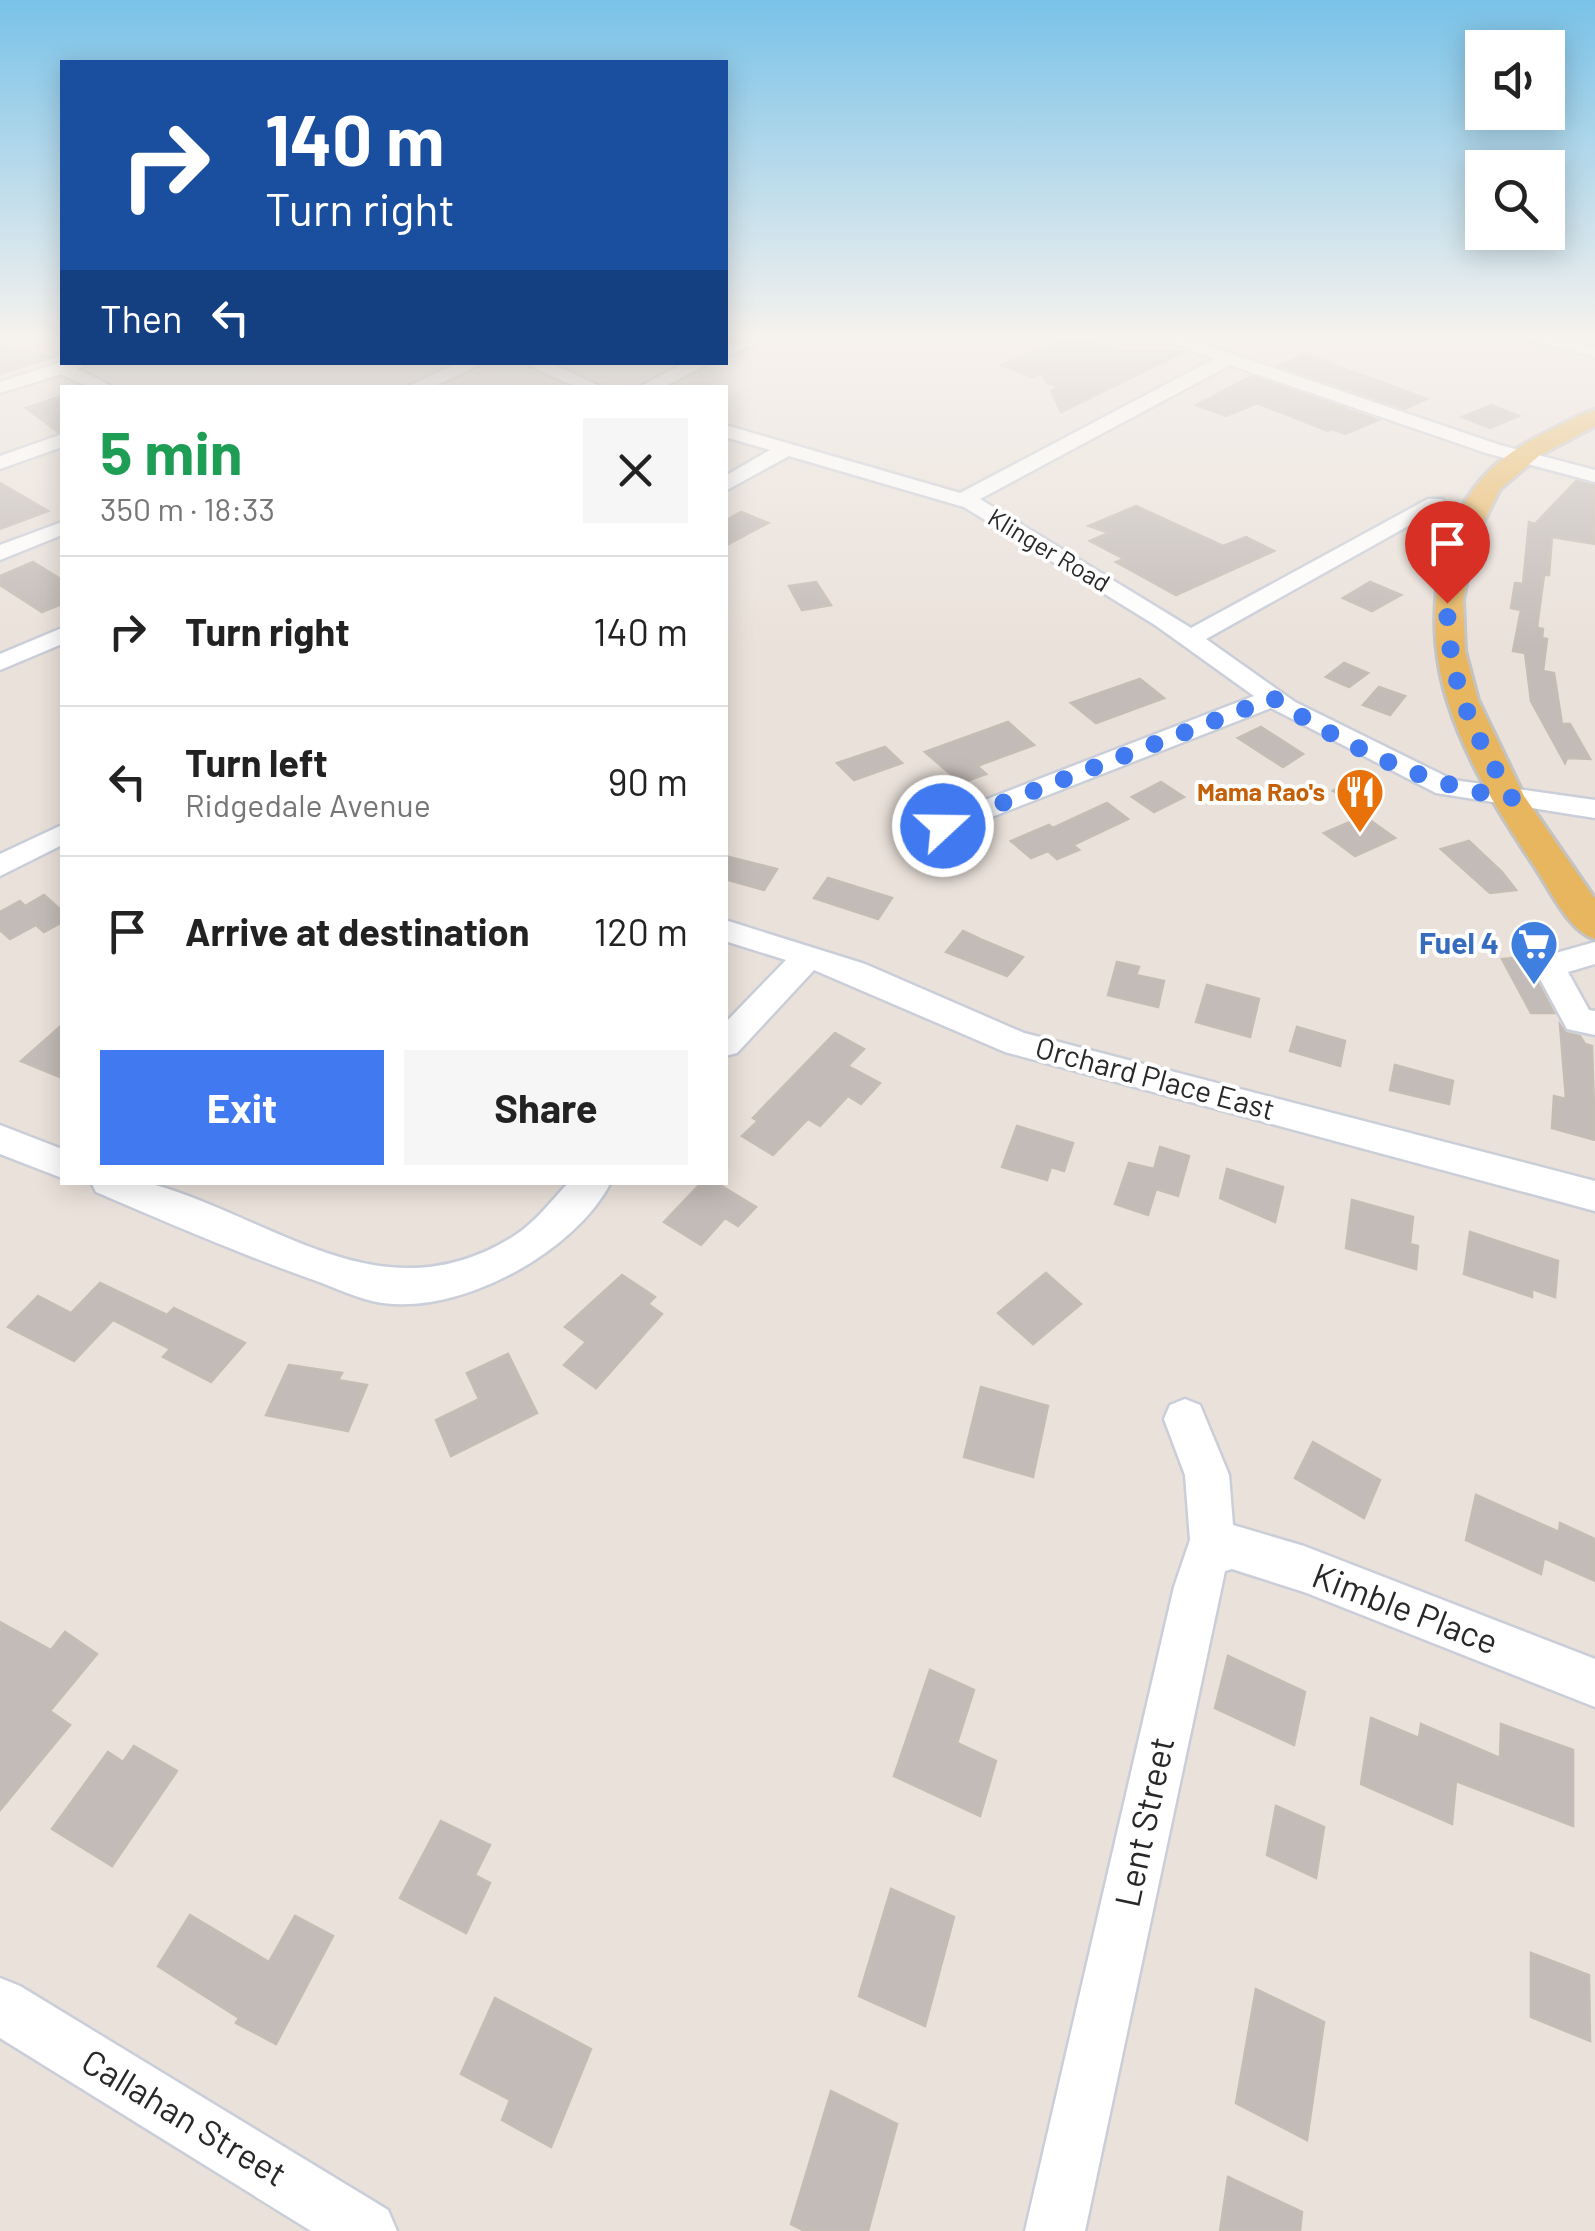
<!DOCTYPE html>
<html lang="en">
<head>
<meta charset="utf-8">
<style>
	body { margin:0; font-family:Barlow,sans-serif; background:#f6f6f6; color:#222; height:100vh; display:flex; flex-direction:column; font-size:38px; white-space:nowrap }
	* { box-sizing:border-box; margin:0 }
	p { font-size:32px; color:#767676 }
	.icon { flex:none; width:55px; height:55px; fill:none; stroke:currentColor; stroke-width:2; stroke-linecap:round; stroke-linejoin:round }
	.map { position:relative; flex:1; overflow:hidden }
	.sheet { position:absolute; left:60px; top:385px; width:668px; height:800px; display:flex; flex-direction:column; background:#fff; border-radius:0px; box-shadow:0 5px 25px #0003 }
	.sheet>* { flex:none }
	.banner { position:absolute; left:60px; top:60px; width:668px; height:305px; border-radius:0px; box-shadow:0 5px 25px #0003; background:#1a4fa0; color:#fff; overflow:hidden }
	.tools { position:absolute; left:1465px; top:30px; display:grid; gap:20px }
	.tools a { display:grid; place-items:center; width:100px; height:100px; border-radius:0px; background:#fff; box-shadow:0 5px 25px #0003; font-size:50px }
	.pin { position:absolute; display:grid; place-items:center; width:85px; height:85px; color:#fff; margin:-102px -42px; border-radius:50% 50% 50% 0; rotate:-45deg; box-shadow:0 0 10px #0007 }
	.pin .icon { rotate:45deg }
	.me { position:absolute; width:110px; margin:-55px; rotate:69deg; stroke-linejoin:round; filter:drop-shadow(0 0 8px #0008) }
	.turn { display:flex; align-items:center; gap:35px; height:210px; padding:0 40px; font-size:45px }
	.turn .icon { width:130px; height:130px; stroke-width:2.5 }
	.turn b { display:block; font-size:70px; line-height:85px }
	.then { display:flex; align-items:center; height:95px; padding:0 40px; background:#0003; gap:20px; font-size:38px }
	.round { display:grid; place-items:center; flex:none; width:105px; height:105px; border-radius:0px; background:#f6f6f6 }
	.overview { display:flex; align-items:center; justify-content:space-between; height:170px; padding:0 40px }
	h1 { font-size:60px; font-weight:700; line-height:75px; color:#1e9e55 }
	.action { display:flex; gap:20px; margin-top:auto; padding:20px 40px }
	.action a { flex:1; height:115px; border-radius:0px; background:#417af0; color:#fff; font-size:40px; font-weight:700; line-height:115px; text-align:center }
	.action a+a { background:#f6f6f6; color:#222 }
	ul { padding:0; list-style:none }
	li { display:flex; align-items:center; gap:30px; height:150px; padding:0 40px; border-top:2px solid #e0e0e0 }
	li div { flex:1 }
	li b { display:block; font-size:38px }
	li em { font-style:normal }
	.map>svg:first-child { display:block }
	.building { fill:#c2bbb7; stroke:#c5bdb4; stroke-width:2.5 }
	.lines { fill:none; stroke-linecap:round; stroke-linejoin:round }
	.minor-casing { stroke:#c9ced9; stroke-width:5 }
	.major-casing { stroke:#c3c3c3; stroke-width:6 }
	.minor { fill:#fff; fill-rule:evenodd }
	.major { fill:#e9b660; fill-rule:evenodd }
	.route { stroke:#417af0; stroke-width:18; stroke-dasharray:0 32.4 }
	.labels { text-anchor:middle; stroke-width:8; stroke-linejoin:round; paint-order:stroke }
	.far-street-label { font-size:25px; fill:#282828; stroke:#fff }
	.far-food-label { font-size:25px; font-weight:bold; fill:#c56008; stroke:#fff; text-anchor:end }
	.shop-label { font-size:30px; font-weight:bold; fill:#366cbe; stroke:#fff; text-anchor:end }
	.street-label { font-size:30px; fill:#282828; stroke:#fff }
	.near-street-label { font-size:35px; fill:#282828; stroke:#fff }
</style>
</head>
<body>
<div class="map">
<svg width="1595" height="2231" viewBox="0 0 1595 2231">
	<rect width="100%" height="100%" fill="#eae1da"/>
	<!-- building -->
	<g class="building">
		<polygon points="1077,336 1118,351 1184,352 1061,412 1051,391 1059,387 1047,383 1042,373 1032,377 1002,365"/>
		<polygon points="0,346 54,357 0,374"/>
		<polygon points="1304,354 1427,399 1405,409 1278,366"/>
		<polygon points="1252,376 1378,420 1345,434 1332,429 1328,431 1257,403 1226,416 1196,405"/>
		<polygon points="62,396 62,431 58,432 26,408"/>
		<polygon points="1491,405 1519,416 1490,428 1462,417"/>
		<polygon points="1576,481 1595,485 1595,544 1552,537 1549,575 1544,575 1537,627 1530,626 1543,629 1542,638 1547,639 1543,671 1554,673 1562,724 1570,724 1590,759 1567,758 1565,763 1531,701 1525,653 1513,651 1521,610 1511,608 1515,583 1523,584 1529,522 1535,524"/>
		<polygon points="0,483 48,511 0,529"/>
		<polygon points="1136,506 1223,546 1246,537 1274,551 1176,595 1116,562 1124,559 1090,541 1109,533 1089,526"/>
		<polygon points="741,512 768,523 725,546 725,521"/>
		<polygon points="33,562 62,580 62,604 42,612 0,585 0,576"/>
		<polygon points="816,582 831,605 802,610 789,586"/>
		<polygon points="1370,582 1401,595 1372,611 1343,598"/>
		<polygon points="1344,663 1368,673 1349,687 1326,677"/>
		<polygon points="1140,679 1164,698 1096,723 1071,703"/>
		<polygon points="1379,687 1405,696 1390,715 1363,705"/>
		<polygon points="1008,722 1034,745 977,766 986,774 961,783 925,752"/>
		<polygon points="1261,727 1303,754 1283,767 1238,738"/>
		<polygon points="885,747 902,763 854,780 837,763"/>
		<polygon points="1352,779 1376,791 1358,804 1333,791"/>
		<polygon points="1161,782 1184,797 1154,812 1132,797"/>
		<polygon points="1107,803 1128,819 1073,845 1079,850 1057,859 1048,851 1031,858 1011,841 1049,825 1053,828"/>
		<polygon points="1364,816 1395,838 1355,856 1324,833"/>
		<polygon points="1469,841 1502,872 1516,890 1490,893 1441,849"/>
		<polygon points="725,856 777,869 764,890 725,879"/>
		<polygon points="828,878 892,898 878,919 814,898"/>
		<polygon points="44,895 62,911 62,922 44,932 36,925 10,939 0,930 0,912 20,901 25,906"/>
		<polygon points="963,931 982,940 1023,957 1007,976 946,952"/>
		<polygon points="1534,956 1530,968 1554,1013 1531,1013 1502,959"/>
		<polygon points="1117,962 1139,967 1136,975 1164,981 1158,1007 1108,995"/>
		<polygon points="1207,985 1259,999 1250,1037 1196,1022"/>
		<polygon points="62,1025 62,1078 21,1061"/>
		<polygon points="1560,1025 1566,1033 1580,1036 1585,1044 1592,1046 1595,1140 1552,1128 1554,1096 1566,1099"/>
		<polygon points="1297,1027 1345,1041 1340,1066 1290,1051"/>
		<polygon points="835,1033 864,1049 848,1066 880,1083 861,1104 848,1096 820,1126 808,1119 773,1155 742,1136 758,1121 753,1118"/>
		<polygon points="1395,1065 1453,1081 1449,1104 1390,1090"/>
		<polygon points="1017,1126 1073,1143 1064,1171 1051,1167 1047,1180 1002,1167"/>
		<polygon points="1160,1147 1189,1156 1178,1196 1156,1189 1148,1215 1115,1204 1129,1163 1154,1169"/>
		<polygon points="1227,1169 1283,1187 1275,1222 1220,1198"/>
		<polygon points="702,1182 715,1182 756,1207 738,1226 725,1218 701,1245 664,1222"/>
		<polygon points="1352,1200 1413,1217 1410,1244 1418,1246 1416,1269 1346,1248"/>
		<polygon points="1470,1232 1558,1261 1555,1297 1532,1289 1532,1297 1464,1274"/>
		<polygon points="1046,1273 1081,1304 1033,1344 998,1313"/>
		<polygon points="622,1275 655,1297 648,1304 662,1314 596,1388 564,1365 586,1342 565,1327"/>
		<polygon points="100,1283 167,1315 174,1308 245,1343 211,1382 163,1357 170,1349 113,1320 74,1361 8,1327 38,1296 71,1313"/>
		<polygon points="508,1354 537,1413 451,1456 436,1420 479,1399 467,1373"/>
		<polygon points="289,1365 342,1373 338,1380 367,1385 348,1431 266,1415"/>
		<polygon points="981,1387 1048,1406 1033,1477 964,1457"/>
		<polygon points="1313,1442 1380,1480 1364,1518 1295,1478"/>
		<polygon points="1476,1495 1559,1532 1560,1523 1595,1539 1595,1581 1544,1558 1541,1574 1466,1540"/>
		<polygon points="0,1622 51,1650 65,1632 97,1654 50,1711 70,1725 0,1810"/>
		<polygon points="1228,1656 1305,1692 1294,1745 1215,1708"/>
		<polygon points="930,1670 974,1690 957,1743 996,1761 980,1816 894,1776"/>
		<polygon points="1371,1718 1419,1738 1421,1724 1500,1758 1501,1724 1573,1750 1573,1826 1456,1781 1452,1824 1361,1784"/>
		<polygon points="134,1746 177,1771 112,1866 52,1829 108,1752 123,1762"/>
		<polygon points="1276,1806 1324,1827 1316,1878 1267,1855"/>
		<polygon points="441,1821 490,1845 475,1875 490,1883 466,1933 400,1898"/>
		<polygon points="891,1889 954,1917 925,2026 859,1996"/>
		<polygon points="190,1915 269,1962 295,1916 333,1936 276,2044 236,2023 239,2018 158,1966"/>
		<polygon points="1531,1953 1589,1975 1590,2041 1531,2017"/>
		<polygon points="1256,1989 1324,2022 1307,2140 1236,2103"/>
		<polygon points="495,1998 591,2049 551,2147 502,2120 510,2100 461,2074"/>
		<polygon points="831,2091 897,2124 868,2231 805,2231 791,2224"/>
		<polygon points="1228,2177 1302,2212 1300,2231 1220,2231"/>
	</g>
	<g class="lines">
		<!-- minor casing -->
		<g class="minor-casing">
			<g id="minor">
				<polygon points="751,335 774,335 725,357 725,346"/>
				<polygon points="1151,335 1176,335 1500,445 1595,470 1595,482 1486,453 1230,365 980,499 1191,628 1428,499 1442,499 1445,503 1442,507 1206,639 1295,702 1453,780 1595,800 1595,818 1436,793 1271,708 953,832 933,832 929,826 933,820 1254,696 1155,625 964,507 789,456 725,491 725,476 770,450 725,437 725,425 960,493 1214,359"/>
				<polygon points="1509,335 1540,335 1595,347 1595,357"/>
				<polygon points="62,362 89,362 78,369 115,388 90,388 61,374 0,393 0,382"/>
				<polygon points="460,362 485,362 431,388 405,388"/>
				<polygon points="522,362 548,362 604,388 578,388"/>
				<polygon points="687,362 711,362 662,388 637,388"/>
				<polygon points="62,434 62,447 0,469 0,456"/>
				<polygon points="62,522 62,535 0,560 0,545"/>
				<polygon points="62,628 62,644 0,670 0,654"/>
				<polygon points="62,825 62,845 0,876 0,854"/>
				<polygon points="725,920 865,964 1024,1033 1595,1181 1595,1211 1005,1052 814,970 737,1053 725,1056 725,1023 786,960 725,941"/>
				<polygon points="1595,942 1595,964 1568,972 1589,1010 1595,1011 1595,1035 1567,1029 1533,966 1538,958"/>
				<polygon points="0,1125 62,1149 62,1178 0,1154"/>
				<path d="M91,1182c19,0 43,-3 61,2 125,35 230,135 362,52 21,-13 38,-36 55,-54h42c-37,72 -158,138 -239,119 -21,-5 -43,-16 -64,-23 -72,-26 -142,-56 -212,-86z"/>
				<polygon points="1185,1399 1200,1405 1229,1475 1233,1525 1304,1546 1595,1659 1595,1707 1304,1592 1232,1569 1225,1571 1085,2231 1025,2231 1174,1587 1190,1540 1185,1475 1164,1419 1170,1405"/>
				<polygon points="0,1978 20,1986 388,2210 397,2231 311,2231 0,2038"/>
			</g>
		</g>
		<!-- major casing -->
		<g class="major-casing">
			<path id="major" d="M1595,410v16l-55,29 -40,34 -25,50 -12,61 2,51 13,49 46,96 71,103v40c-27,-8 -46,-52 -62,-75 -34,-51 -67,-104 -85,-162 -24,-74 -16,-174 41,-231 18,-18 41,-31 64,-42 14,-7 27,-15 42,-19z"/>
		</g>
		<!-- minor -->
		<use href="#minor" class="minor"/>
		<!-- major -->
		<use href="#major" class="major"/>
	</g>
	<!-- sky -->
	<linearGradient id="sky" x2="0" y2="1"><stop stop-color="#79c2e8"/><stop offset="0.52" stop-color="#f6f2ee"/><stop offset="1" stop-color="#f6f2ee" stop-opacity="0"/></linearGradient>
	<rect width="1595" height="647" fill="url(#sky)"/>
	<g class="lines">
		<!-- route -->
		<path class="route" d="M943,826l330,-128c70,47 155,89 239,100 -40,-67 -64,-115 -65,-195"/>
	</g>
	<!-- icons -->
	<defs>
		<g id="restaurant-pin" transform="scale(2.5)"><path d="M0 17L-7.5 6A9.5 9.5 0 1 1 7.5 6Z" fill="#e8710a" stroke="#fff"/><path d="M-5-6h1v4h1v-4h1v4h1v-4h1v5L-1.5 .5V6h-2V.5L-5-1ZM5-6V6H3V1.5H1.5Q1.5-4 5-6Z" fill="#fff"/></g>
		<g id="supermarket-pin" transform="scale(2.5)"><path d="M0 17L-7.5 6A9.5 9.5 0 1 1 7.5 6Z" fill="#3f7fe0" stroke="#fff"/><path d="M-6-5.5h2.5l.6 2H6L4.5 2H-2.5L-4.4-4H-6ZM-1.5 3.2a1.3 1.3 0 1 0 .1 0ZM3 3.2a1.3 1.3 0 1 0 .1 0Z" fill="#fff"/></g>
	</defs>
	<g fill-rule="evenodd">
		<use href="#restaurant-pin" x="1360" y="792"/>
		<use href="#supermarket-pin" x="1534" y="944"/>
	</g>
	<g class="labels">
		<!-- far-street labels -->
		<g class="far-street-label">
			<text transform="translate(1049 550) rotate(31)" y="9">Klinger Road</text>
		</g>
		<!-- far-food labels -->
		<g class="far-food-label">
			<text x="1325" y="801">Mama Rao's</text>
		</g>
		<!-- shop labels -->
		<g class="shop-label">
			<text x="1499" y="954">Fuel 4</text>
		</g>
		<!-- street labels -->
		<g class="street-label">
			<text transform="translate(1155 1079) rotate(15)" y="10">Orchard Place East</text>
		</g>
		<!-- near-street labels -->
		<g class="near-street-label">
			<text transform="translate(1405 1609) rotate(21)" y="12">Kimble Place</text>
			<text transform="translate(1145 1822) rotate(-78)" y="12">Lent Street</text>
			<text transform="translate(184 2118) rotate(31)" y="12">Callahan Street</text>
		</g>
	</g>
</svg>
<div class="tools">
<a><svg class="icon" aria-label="sound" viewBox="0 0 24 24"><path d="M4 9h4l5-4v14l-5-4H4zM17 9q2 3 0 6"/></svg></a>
<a><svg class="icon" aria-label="search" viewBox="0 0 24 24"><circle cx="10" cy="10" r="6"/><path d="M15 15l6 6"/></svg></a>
</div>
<div class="pin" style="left:1447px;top:603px;background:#d93025"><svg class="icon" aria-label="arrive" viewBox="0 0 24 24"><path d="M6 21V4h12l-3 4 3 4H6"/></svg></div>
<svg class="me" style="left:943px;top:826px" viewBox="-20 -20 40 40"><circle r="17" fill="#417af0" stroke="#fff" stroke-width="3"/><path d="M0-11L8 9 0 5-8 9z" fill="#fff"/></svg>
<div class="banner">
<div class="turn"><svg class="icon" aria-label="right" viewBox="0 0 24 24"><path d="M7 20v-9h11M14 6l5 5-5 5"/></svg><div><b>140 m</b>Turn right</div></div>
<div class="then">Then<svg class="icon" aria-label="left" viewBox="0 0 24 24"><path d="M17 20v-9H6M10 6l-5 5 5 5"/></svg></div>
</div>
<section class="sheet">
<div class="overview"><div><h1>5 min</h1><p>350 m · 18:33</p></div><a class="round"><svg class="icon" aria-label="close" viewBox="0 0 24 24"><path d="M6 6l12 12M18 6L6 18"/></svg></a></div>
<ul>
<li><svg class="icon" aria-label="right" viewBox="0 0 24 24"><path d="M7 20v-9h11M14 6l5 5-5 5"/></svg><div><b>Turn right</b></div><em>140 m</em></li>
<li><svg class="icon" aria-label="left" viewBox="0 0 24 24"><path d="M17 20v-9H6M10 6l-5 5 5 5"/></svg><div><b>Turn left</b><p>Ridgedale Avenue</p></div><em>90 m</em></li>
<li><svg class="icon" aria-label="arrive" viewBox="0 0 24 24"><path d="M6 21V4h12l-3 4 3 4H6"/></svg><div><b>Arrive at destination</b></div><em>120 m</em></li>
</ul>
<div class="action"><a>Exit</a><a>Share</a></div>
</section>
</div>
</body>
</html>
